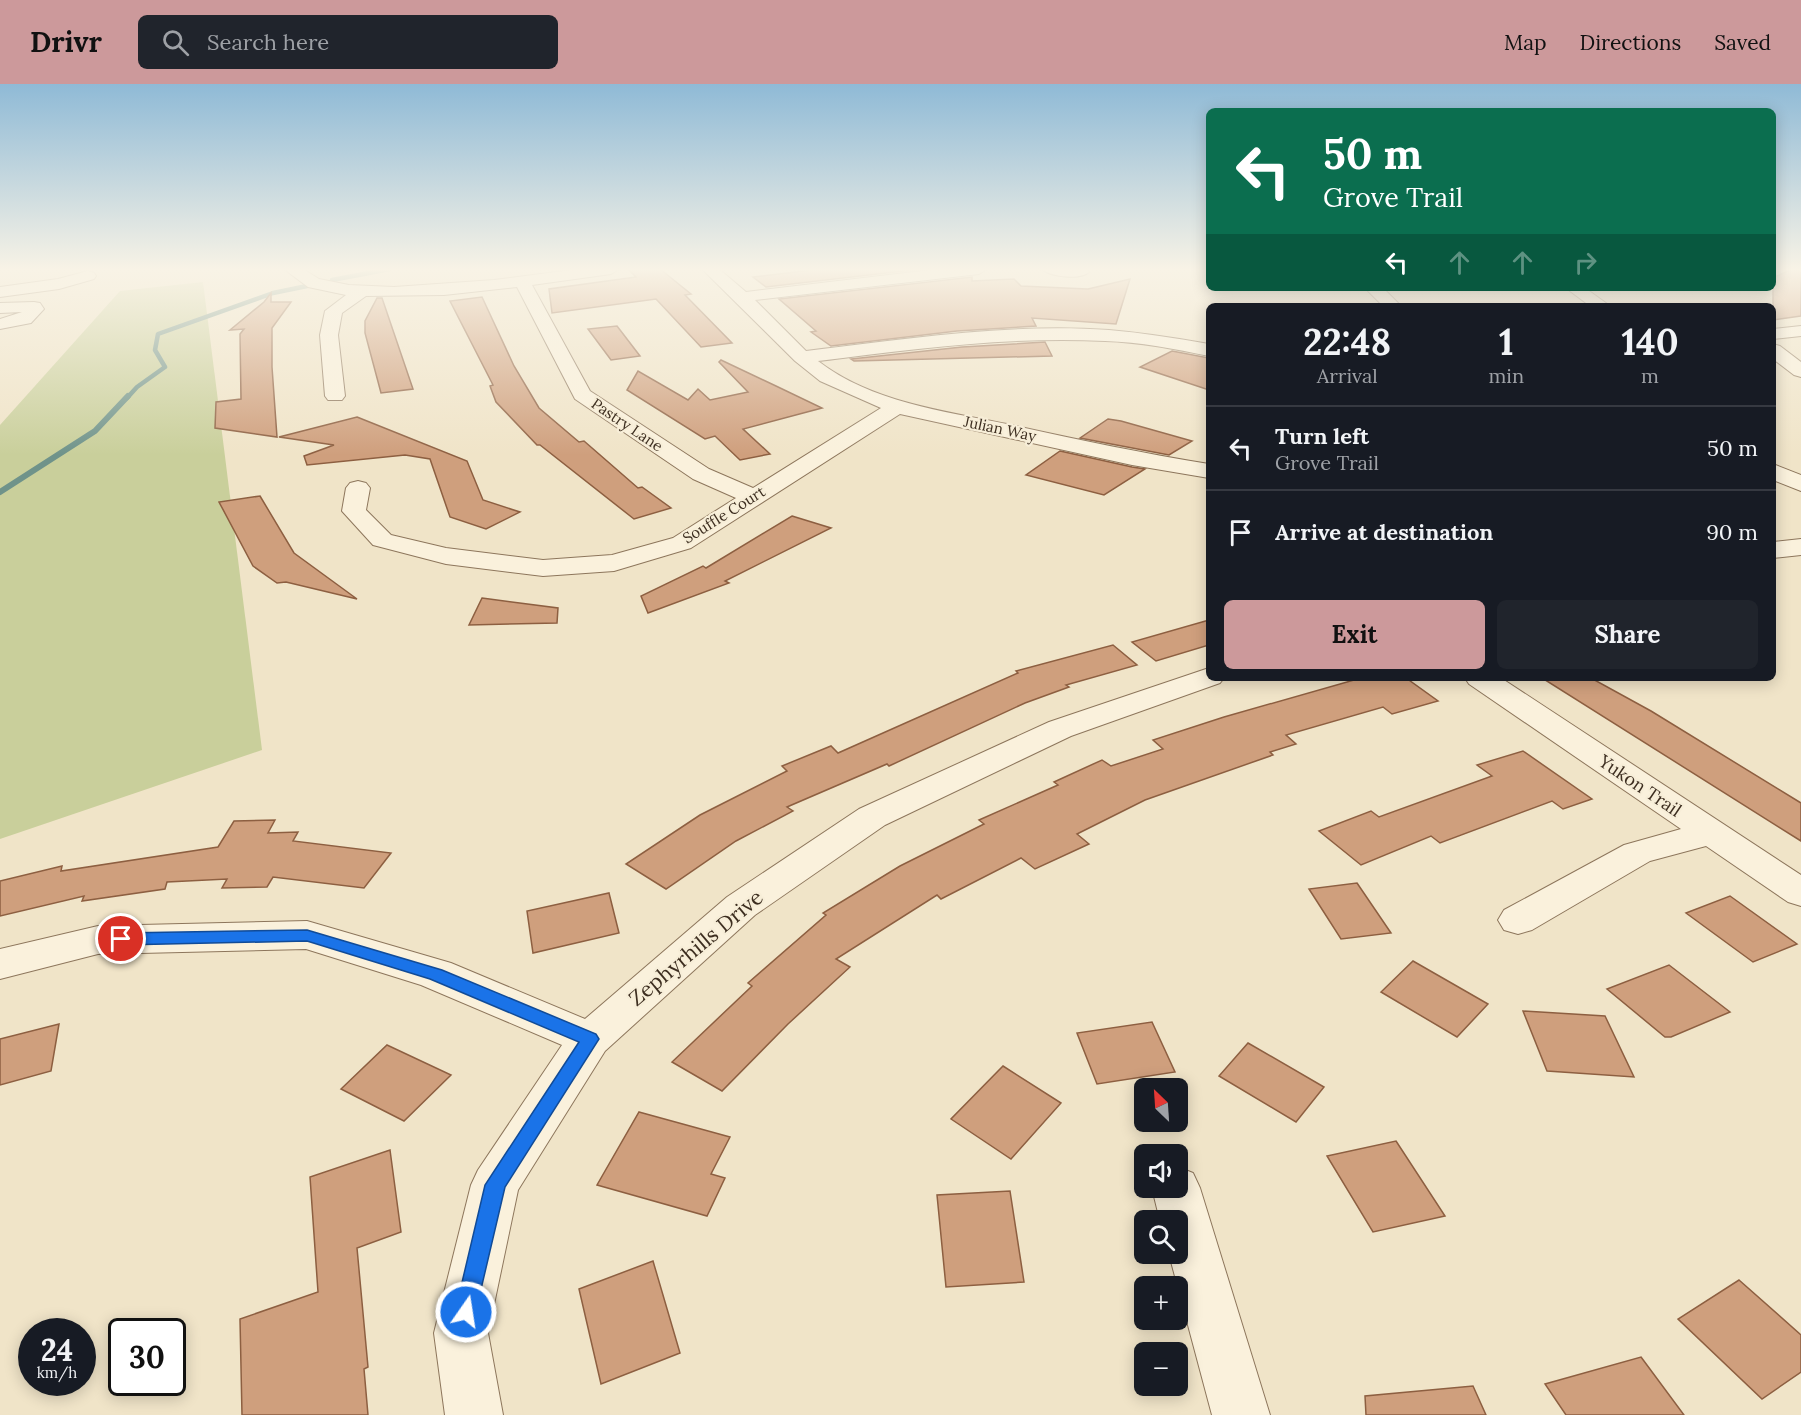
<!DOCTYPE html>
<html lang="en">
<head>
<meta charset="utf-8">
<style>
	body { margin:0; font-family:Lora,serif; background:#20242c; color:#f1f3f6; height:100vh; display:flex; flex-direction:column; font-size:22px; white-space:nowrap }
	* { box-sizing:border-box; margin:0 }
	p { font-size:20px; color:#9ea1a6 }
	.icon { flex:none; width:33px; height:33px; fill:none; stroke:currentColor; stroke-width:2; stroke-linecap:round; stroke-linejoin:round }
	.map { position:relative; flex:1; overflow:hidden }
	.details { position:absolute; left:1206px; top:219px; width:570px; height:378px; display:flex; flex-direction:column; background:#171b24; border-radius:9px; box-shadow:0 3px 15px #0003 }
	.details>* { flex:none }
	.guide { position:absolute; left:1206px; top:24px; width:570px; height:183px; border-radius:9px; box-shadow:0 3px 15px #0003; background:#0b6e4f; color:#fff; overflow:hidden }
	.needle { width:39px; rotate:335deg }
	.buttons { position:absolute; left:1134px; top:994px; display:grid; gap:12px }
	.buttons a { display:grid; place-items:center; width:54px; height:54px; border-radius:9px; background:#171b24; box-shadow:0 3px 15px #0003; font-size:30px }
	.speed { position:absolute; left:18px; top:1234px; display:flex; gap:12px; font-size:30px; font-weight:700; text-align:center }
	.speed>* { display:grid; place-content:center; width:78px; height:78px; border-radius:50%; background:#171b24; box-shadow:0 3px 15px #0003; line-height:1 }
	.speed small { font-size:15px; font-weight:400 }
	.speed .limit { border:3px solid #111; border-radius:9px; background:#fff; color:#111 }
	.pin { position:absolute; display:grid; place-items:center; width:51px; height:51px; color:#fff; margin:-26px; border:3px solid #fff; border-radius:50%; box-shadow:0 2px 6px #0007 }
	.me { position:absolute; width:66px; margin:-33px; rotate:13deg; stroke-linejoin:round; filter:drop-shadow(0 0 4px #0008) }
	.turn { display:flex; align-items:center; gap:21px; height:126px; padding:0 18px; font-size:27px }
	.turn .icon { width:78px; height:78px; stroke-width:2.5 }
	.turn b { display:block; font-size:42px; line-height:51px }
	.lanes { display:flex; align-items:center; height:57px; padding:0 18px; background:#0003; justify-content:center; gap:30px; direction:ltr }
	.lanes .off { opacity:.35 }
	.eta { display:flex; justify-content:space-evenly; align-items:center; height:102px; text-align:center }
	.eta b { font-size:36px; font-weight:700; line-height:42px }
	.button { display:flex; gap:12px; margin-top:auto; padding:12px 18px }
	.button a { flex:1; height:69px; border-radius:9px; background:#cc999b; color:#111; font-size:24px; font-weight:700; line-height:69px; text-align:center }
	.button a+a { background:#20242c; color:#f1f3f6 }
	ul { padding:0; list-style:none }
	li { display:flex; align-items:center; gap:18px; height:84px; padding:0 18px; border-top:2px solid #363941 }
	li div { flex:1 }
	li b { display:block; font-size:22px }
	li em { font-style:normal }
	header { display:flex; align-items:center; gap:36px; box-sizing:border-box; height:84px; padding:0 30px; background:#cc999b; color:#111 }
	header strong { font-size:28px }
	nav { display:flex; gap:33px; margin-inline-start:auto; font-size:21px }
	.search { width:420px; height:54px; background:#20242c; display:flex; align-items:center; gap:15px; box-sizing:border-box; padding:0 21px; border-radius:9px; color:#9ea1a6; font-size:22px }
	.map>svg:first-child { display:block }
	.green { fill:#c9cf9b }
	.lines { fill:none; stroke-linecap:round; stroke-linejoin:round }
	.stream-far1 { stroke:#6f938a; stroke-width:4.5 }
	.stream { stroke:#6f938a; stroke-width:6 }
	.building { fill:#cf9f7d; stroke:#8d5f41; stroke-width:1.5 }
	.minor-casing { stroke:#8d765c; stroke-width:2 }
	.minor { fill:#faf1dc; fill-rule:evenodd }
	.route { fill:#1a73e8; stroke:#114b97; stroke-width:1.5 }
	.labels { text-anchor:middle; stroke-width:4.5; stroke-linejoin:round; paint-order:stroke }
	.far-street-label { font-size:15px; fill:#3d2e20; stroke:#f7eed8 }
	.street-label { font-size:18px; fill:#3d2e20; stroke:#f7eed8 }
	.near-street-label { font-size:21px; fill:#3d2e20; stroke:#f7eed8 }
</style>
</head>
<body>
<header>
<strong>Drivr</strong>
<div class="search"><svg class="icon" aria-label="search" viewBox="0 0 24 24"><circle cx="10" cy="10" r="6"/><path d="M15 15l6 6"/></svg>Search here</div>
<nav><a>Map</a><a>Directions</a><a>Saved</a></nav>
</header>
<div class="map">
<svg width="1801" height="1331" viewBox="0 0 1801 1331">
	<rect width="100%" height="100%" fill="#f0e4c8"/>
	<!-- green -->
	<polygon class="green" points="203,198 262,666 0,755 0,341 120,207"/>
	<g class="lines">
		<!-- stream-far1 -->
		<g class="stream-far1">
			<polyline points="332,196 390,185"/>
			<polyline points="127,314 137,303 165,283 155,266 158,250 273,209 307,202"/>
		</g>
		<!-- stream -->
		<polyline class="stream" points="0,408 95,347 128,312"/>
	</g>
	<!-- building -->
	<g class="building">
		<polygon points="628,185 660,185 691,210 685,211 732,259 701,263 656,215 552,229 549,205 636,193"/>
		<polygon points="820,185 920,185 766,203 753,193"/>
		<polygon points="1792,185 1801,185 1801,232 1773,236 1773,194"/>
		<polygon points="972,193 972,197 1014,195 1021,202 1088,205 1130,195 1116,240 1032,234 1036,242 957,247 831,262 811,248 816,247 779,215"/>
		<polygon points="271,209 271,218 291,218 272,244 272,283 277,353 215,344 216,318 241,315 240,250 244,245 230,246 264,218"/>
		<polygon points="482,213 514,282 539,324 579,358 584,357 638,404 642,403 671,424 634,435 540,361 537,361 496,318 490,302 493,301 450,217"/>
		<polygon points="377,214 382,214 413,305 381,309 365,249 365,237"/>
		<polygon points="617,242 640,272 611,276 588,245"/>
		<polygon points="1045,258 1052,272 854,277 851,275 962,263"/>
		<polygon points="1172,267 1209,274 1209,306 1140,283"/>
		<polygon points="721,276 776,302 822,324 743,345 770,370 740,376 715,352 705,355 627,306 638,287 688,316 698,305 710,316 748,308 719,278"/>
		<polygon points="357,333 467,377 483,416 520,428 486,445 450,433 430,375 405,371 307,381 304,372 334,361 279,353"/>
		<polygon points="1108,335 1121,337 1192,357 1169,371 1080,354"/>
		<polygon points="1060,367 1132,383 1145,385 1104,411 1026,391"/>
		<polygon points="260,412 294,469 357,515 286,498 277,499 253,482 219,418"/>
		<polygon points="792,432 831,444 725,497 729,499 648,529 641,512 703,482 706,484"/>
		<polygon points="482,514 558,524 557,539 469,541"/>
		<polygon points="1209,536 1209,561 1156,577 1132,558"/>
		<polygon points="1113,561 1137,581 1066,601 1069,603 1025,619 889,682 887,680 787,723 793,727 736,757 666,805 626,780 700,731 787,687 782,682 831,662 838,669 1018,589 1016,587"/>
		<polygon points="1361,594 1406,594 1438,617 1392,630 1383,623 1286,651 1296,660 1270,668 1273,671 1145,716 1077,750 1089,760 1035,785 1021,774 941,815 937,811 836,875 850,883 788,940 722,1007 672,978 752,902 748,899 826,831 823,829 900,782 984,740 979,736 1058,701 1054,698 1102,676 1111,682 1163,665 1153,656 1224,633"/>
		<polygon points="1542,594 1591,594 1651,627 1801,719 1801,757"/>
		<polygon points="1523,667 1592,715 1563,725 1552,717 1440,759 1431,752 1361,781 1319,747 1371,727 1379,733 1492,692 1477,681"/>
		<polygon points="275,736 268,749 298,748 293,757 391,769 364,804 273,793 267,803 222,804 227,795 167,798 165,805 82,817 84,812 0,832 0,797 62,782 61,787 218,763 234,737"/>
		<polygon points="1357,799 1391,849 1341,855 1309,805"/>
		<polygon points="609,809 619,849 533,869 527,827"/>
		<polygon points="1730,812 1797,860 1753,878 1686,829"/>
		<polygon points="1413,877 1488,920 1457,953 1381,908"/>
		<polygon points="1669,881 1730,928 1671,953 1665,953 1607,905"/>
		<polygon points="1523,927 1605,932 1634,993 1547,987"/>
		<polygon points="1152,938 1175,988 1097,1000 1077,949"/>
		<polygon points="59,940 51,987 0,1001 0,955"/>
		<polygon points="1248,959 1324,1003 1296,1038 1219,992"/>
		<polygon points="387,961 451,991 404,1037 341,1005"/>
		<polygon points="1003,982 1061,1019 1011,1075 951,1035"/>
		<polygon points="639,1028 730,1053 711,1090 725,1094 707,1132 597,1101"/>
		<polygon points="1396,1057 1445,1132 1373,1148 1327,1072"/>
		<polygon points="390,1066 401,1148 357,1164 368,1283 364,1285 368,1331 242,1331 240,1235 318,1208 310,1093"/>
		<polygon points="1010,1107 1024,1198 946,1203 937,1111"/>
		<polygon points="653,1177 680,1269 601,1300 579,1205"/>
		<polygon points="1739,1196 1801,1251 1801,1288 1762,1315 1678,1235"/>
		<polygon points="1641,1273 1684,1331 1566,1331 1545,1300"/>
		<polygon points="1473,1302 1486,1331 1366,1331 1365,1312"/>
	</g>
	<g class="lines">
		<!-- minor casing -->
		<g class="minor-casing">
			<g id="minor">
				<path d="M284,185h19l16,10 30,6 45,2 100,-7 85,-11h40l-8,5 -79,11 58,106 119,78 44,19 128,-80 -61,-27 -25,-20 -93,-92h17l27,23 193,-23h48l-8,5 -224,26 51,51c100,-12 202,-28 303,-21 34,3 67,8 100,14v12c-34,-7 -69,-14 -104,-15 -96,-5 -191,8 -287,20 53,41 125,50 189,63 67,15 134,29 202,40v14l-77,-13 -232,-51 -209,134 -77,23 -71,5 -97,-12 -73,-19 -31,-34 4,-23 4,-5 8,-2 8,2 4,5 -4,22 25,25 55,13 97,12 69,-5 61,-17 63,-40 -43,-19 -118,-80 -58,-112 -73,8 -78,1 -24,17 -4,22 7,61 -3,4h-14l-3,-4 -5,-61 5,-24 21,-16 -38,-8z"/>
				<path d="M1042,185h45l2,3c-8,8 -39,5 -47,-3z"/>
				<polygon points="88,187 94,189 96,192 94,195 59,205 0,213 0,203 58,195"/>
				<polygon points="1365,204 1383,204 1401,222 1383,222"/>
				<polygon points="1566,204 1585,204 1610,222 1590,222"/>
				<polygon points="34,218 40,219 44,225 31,239 0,245 0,235 22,228 0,229 0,219"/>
				<polygon points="1801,242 1801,252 1773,255 1773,245"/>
				<polygon points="1773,260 1780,262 1801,278 1801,293 1794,291 1773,275"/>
				<polygon points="1773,380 1801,391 1801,407 1773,396"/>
				<polygon points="1801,455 1801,471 1773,474 1773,458"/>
				<polygon points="1209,584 1209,594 1224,594 1220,599 1071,652 885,741 755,831 605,967 518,1106 488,1249 503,1331 445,1331 434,1249 471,1101 478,1086 562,961 421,901 306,865 98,870 0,895 0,865 98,842 307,837 451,879 585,935 727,813 859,725 1049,638"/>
				<polygon points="1465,594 1501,594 1801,791 1801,822 1788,818 1706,762 1650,777 1532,846 1518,850 1504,846 1498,836 1504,826 1624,761 1681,745 1469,600"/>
				<polygon points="1178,1083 1193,1089 1200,1104 1270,1331 1212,1331 1169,1170 1178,1170 1178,1137 1160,1137 1152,1104 1178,1104"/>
			</g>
		</g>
		<!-- minor -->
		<use href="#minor" class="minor"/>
	</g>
	<!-- sky -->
	<linearGradient id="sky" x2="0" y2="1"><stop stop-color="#8fbad6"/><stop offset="0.5" stop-color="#f8f3e6"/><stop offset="1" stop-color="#f8f3e6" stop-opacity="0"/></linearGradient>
	<rect width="1801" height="371" fill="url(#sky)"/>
	<!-- route -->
	<polygon class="route" points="307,846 442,886 596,950 599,955 505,1103 474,1235 466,1239 458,1235 455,1228 485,1101 579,958 430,895 307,857 121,861 115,859 113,855 115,851 121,849"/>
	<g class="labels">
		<!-- far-street labels -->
		<g class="far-street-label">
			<text transform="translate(627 341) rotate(34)" y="5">Pastry Lane</text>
			<text transform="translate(1000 345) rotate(12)" y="5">Julian Way</text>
			<text transform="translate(724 431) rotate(-32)" y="5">Souffle Court</text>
		</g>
		<!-- street labels -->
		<g class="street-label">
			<text transform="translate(1640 702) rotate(34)" y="6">Yukon Trail</text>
		</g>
		<!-- near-street labels -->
		<g class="near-street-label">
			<text transform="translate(696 864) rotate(-40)" y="7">Zephyrhills Drive</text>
		</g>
	</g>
</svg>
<div class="buttons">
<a><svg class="needle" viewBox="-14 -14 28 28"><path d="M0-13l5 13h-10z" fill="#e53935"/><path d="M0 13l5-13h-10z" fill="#9ea1a6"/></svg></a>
<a><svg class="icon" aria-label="sound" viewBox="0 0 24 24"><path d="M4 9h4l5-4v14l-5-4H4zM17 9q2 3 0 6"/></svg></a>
<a><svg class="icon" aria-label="search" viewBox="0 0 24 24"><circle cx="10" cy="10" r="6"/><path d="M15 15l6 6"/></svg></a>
<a>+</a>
<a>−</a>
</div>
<div class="speed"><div>24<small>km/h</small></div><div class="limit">30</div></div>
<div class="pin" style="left:121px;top:855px;background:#d93025"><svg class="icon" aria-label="arrive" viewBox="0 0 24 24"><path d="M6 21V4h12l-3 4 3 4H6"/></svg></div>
<svg class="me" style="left:466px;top:1228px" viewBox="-20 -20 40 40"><circle r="17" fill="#1a73e8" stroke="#fff" stroke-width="3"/><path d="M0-11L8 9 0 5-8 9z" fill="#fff"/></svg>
<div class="guide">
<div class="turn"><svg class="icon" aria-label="left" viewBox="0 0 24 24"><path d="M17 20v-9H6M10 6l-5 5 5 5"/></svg><div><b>50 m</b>Grove Trail</div></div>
<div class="lanes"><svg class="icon" aria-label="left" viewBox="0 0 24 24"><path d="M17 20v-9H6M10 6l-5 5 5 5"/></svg><svg class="icon off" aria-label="ahead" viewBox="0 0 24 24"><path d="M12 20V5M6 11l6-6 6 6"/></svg><svg class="icon off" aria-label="ahead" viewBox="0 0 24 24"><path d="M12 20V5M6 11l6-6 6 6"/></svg><svg class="icon off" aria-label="right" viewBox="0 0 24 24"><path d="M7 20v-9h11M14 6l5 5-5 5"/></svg></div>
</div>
<section class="details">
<div class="eta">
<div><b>22:48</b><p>Arrival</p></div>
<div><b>1</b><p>min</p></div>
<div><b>140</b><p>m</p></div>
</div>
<ul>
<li><svg class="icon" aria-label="left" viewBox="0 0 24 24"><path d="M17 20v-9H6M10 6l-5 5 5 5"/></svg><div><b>Turn left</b><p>Grove Trail</p></div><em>50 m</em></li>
<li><svg class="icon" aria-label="arrive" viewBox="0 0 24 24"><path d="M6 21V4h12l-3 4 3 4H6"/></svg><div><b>Arrive at destination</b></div><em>90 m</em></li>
</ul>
<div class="button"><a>Exit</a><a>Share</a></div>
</section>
</div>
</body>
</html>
